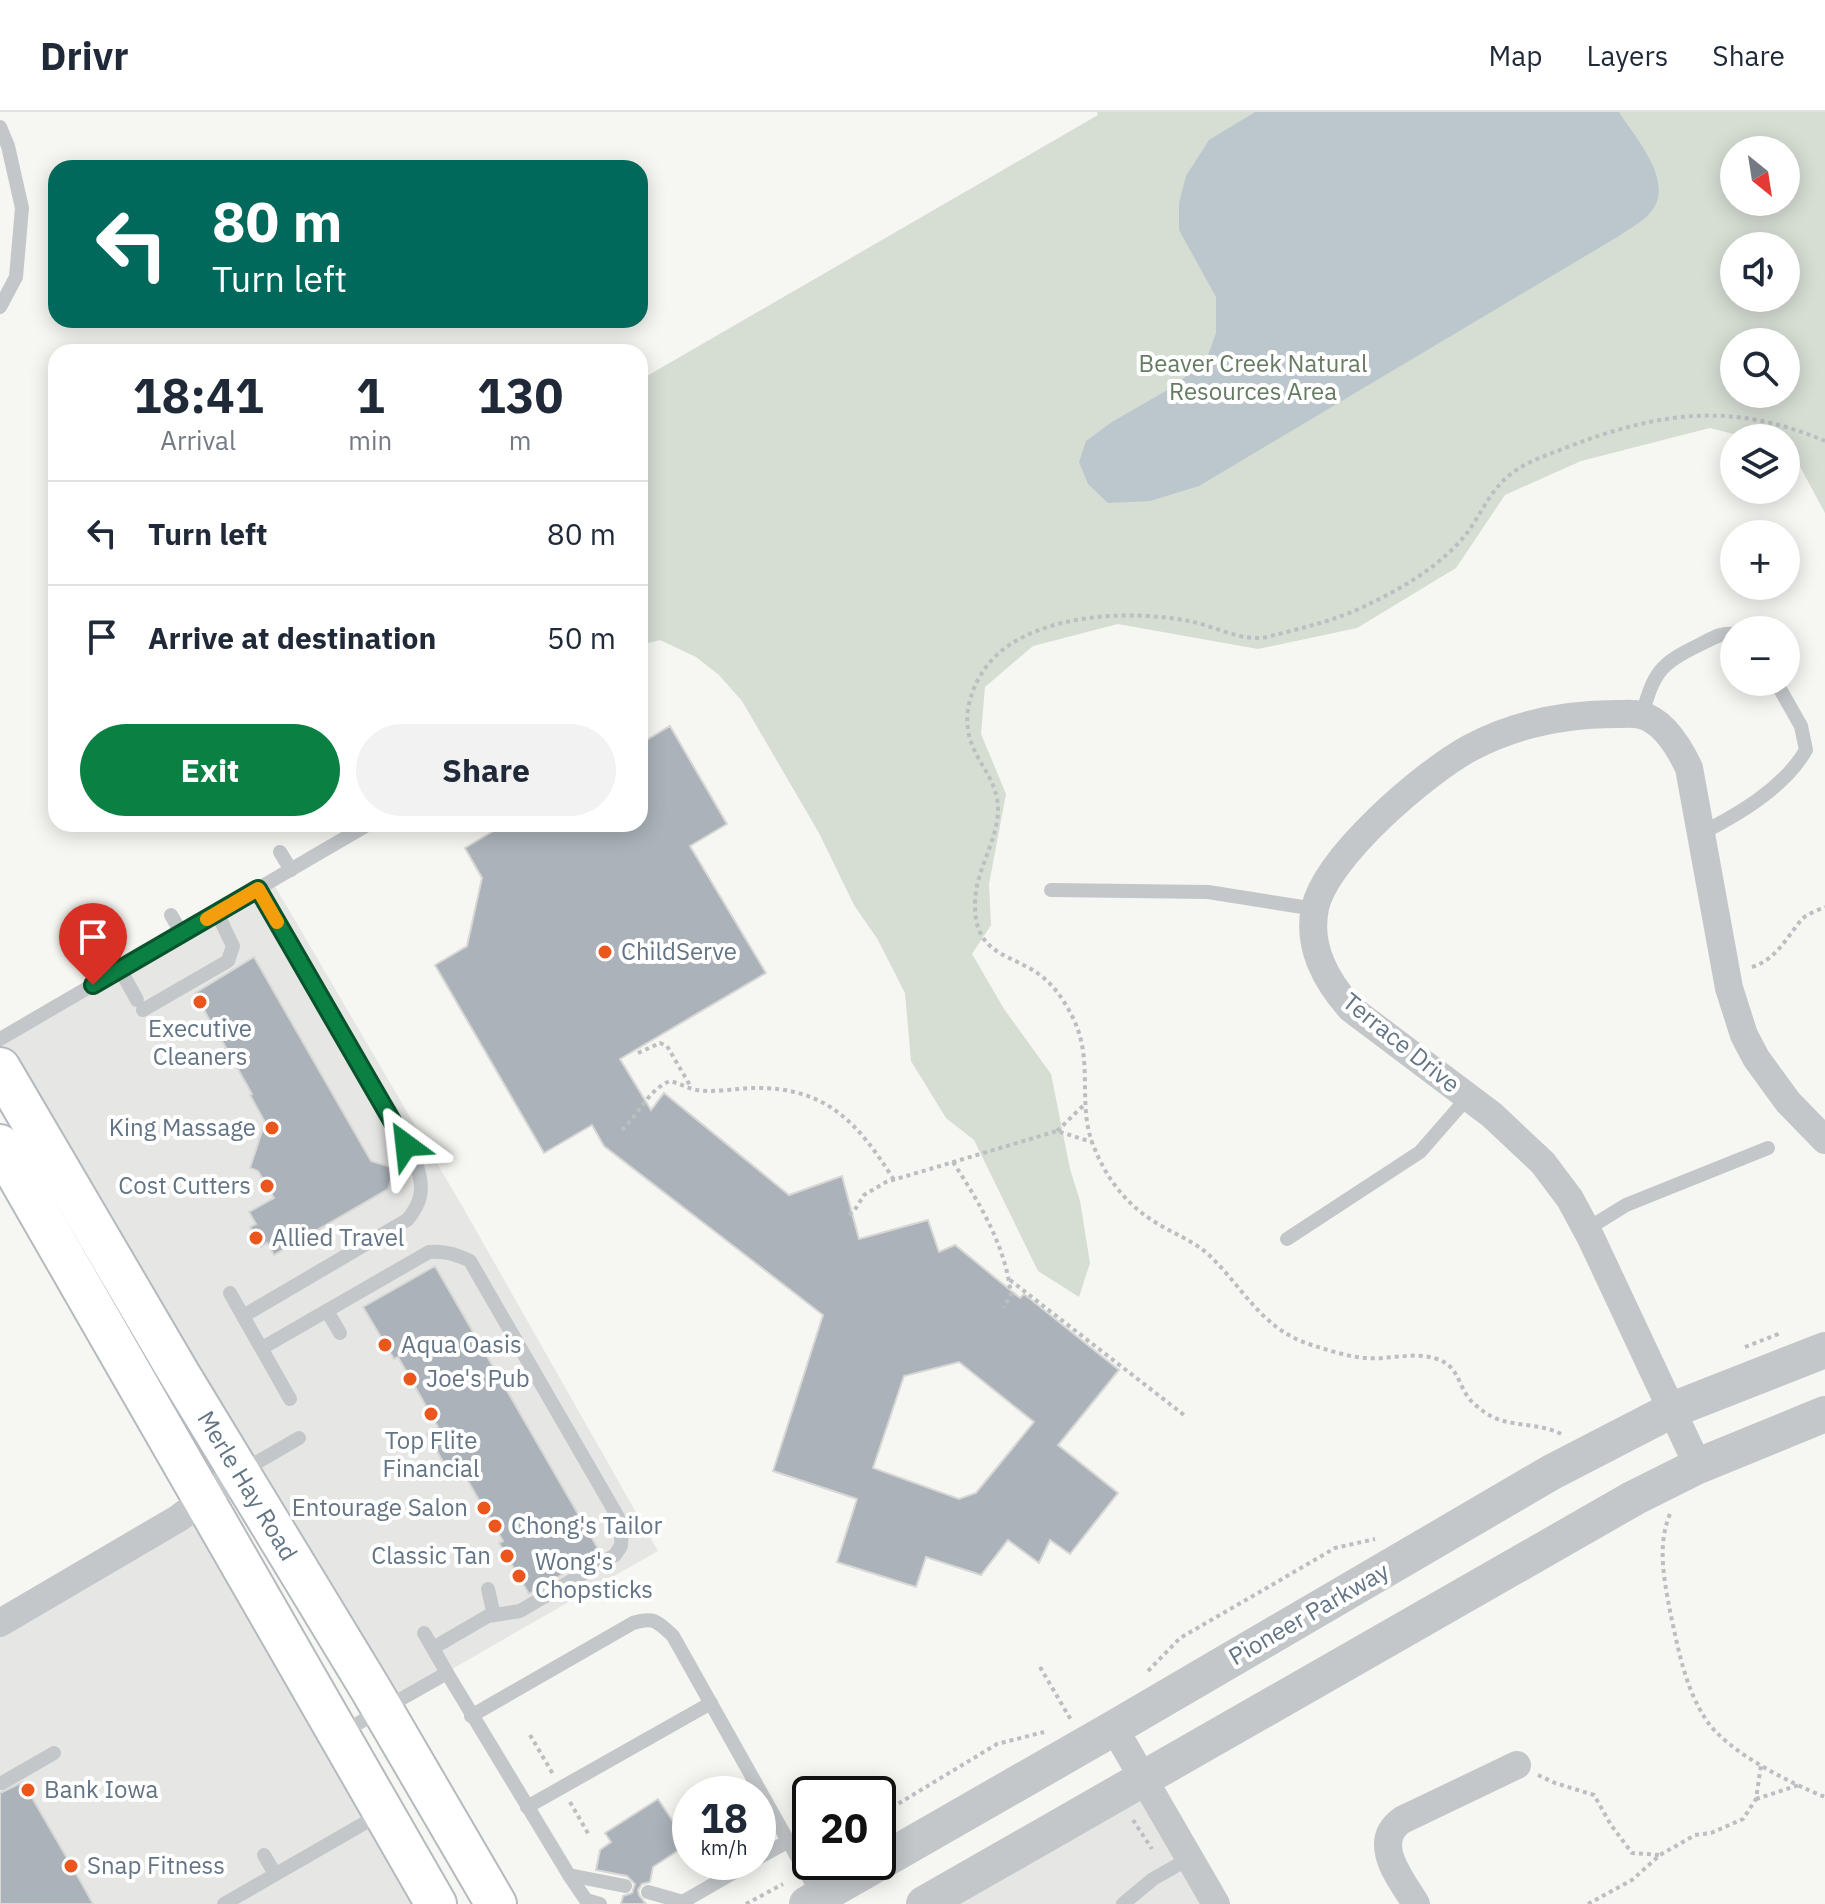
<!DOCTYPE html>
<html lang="en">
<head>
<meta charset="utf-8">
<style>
	body { margin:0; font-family:"IBM Plex Sans",sans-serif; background:#f2f2f3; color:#1f2937; height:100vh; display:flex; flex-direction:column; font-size:30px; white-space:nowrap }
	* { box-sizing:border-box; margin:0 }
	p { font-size:26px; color:#747a83 }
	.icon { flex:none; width:44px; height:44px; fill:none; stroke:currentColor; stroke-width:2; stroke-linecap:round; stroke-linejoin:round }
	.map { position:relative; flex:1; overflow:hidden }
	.sheet { position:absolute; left:48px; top:232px; width:600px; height:488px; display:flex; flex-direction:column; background:#fff; border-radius:24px; box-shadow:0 4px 20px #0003 }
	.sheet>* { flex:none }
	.guide { position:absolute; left:48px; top:48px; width:600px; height:168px; border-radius:24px; box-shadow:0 4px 20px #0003; background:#00695c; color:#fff; overflow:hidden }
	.needle { width:52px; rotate:150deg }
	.controls { position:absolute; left:1720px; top:24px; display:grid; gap:16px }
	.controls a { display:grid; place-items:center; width:80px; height:80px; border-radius:50%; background:#fff; box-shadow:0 4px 20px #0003; font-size:40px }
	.speed { position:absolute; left:672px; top:1664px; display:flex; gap:16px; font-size:40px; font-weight:700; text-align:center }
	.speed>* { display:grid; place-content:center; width:104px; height:104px; border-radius:50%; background:#fff; box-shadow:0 4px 20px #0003; line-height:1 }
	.speed small { font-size:20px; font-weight:400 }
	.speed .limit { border:4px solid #111; border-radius:12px; background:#fff; color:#111 }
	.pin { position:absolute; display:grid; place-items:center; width:68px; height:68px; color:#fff; margin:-82px -34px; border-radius:50% 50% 50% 0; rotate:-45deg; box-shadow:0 0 8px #0007 }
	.pin .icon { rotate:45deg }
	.me { position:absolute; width:88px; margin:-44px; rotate:330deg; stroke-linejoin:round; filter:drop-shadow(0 0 6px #0008) }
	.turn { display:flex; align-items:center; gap:28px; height:168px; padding:0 32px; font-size:36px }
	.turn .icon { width:104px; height:104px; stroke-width:2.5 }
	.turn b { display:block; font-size:56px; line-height:68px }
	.eta { display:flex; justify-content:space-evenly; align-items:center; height:136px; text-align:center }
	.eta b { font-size:48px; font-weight:700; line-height:56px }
	.cta { display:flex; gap:16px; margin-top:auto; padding:16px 32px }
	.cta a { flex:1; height:92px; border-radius:48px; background:#0b8043; color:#fff; font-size:32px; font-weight:700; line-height:92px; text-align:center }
	.cta a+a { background:#f2f2f3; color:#1f2937 }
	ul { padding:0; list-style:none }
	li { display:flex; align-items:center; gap:24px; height:104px; padding:0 32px; border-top:2px solid #e0e1e3 }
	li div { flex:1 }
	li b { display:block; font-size:30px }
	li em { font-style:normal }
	header { display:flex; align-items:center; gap:48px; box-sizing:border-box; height:112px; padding:0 40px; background:#fff; border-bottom:2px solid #e0e1e3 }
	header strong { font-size:38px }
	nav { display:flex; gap:44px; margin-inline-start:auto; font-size:28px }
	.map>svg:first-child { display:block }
	.built { fill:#e6e7e5 }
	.green { fill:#d6ddd3; fill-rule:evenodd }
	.water { fill:#bcc7cd }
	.building { fill:#abb2b9; stroke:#d7d7d5; stroke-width:2; fill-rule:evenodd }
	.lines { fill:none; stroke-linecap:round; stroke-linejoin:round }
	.secondary-casing { stroke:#b5babf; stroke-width:44 }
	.path { stroke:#bcbfc1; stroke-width:4; stroke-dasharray:4 4; stroke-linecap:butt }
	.service { stroke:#c3c7ca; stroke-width:14 }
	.minor { stroke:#c3c7ca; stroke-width:28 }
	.tertiary { stroke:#c3c7ca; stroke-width:36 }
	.secondary { stroke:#fff; stroke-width:40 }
	.route-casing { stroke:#07532c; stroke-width:20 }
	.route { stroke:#0b8043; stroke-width:14 }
	.slow { stroke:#f59e0b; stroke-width:14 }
	.poi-dot { fill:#eb561c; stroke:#fff; stroke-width:3 }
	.labels { text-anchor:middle; stroke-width:8; stroke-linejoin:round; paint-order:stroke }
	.park-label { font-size:24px; fill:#667b62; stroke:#fff }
	.poi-label { font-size:24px; fill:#637485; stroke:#fff; text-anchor:start }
	.street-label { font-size:24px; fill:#637485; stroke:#fff }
</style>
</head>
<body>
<header>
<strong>Drivr</strong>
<nav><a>Map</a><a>Layers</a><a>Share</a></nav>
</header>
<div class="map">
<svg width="1825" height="1792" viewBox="0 0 1825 1792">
	<rect width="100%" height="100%" fill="#f6f6f2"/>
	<!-- built -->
	<g class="built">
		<polygon points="272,769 465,1099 658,1439 382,1597 0,956 0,927"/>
		<polygon points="206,1388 436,1792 0,1792 0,1511"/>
		<polygon points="1143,1666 1216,1792 924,1792"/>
	</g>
	<!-- green -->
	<path class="green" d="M1097,0h728v401l-35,-65 -4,-1v-9h-37l-39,-10 -129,33 -76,34 -49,73 -99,60 -99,21 -140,-25 -85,22 -48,41 -4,47 25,60 -17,90 2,41 -19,29 32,55 47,65 19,95 10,32 10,62 -11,34 -41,-26 -64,-131 -28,-22 -35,-57 -6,-68 -27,-53 -24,-35 -35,-72 -77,-132 -23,-26 -23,-18 -36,-17 -20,5v-265l458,-265zM1734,38h52v52h-52zM1734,134h52v52h-52zM1734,230h52v52h-52z"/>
	<!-- water -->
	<path class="water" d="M1255,0h364c16,26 58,71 31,101 -8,9 -21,16 -31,23l-420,250 -49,15 -42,2 -20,-19 -9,-22 7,-21 26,-19 64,-37 31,-27 9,-25v-36l-37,-67v-27l7,-27 23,-36z"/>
	<!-- building -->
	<g class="building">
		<path d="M670,614l57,98 -37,22 76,127 -146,86 31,51 13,-17 125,102 53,-19 17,63 69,-19 11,32 16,-7 65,53 4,-4 95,76 -61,75 60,48 -48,61 -20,-14 -11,23 -31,-23 -27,35 -55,-18 -10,30 -79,-25 20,-63 -84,-28 50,-156 -219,-169 -12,-21 -48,28 -109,-188 32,-19 15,-68 -17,-30 40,-24h135v-80zM959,1250l75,60 -58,71 -17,6 -86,-31 31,-92z"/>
		<polygon points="254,845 371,1049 394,1056 388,1077 274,1143 267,1131 261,1135 250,1115 256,1112 249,1100 274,1086 258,1059 250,1056 265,1010 250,983 252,982 221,927 219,929 213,919 208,910 210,909 195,881"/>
		<polygon points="435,1154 600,1440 529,1482 499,1431 503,1429 462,1359 452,1365 427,1322 438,1315 398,1245 394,1247 363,1195"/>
		<polygon points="23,1670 82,1772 93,1792 0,1792 0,1681"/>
		<polygon points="658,1687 688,1732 653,1755 650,1770 642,1772 638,1778 639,1783 646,1792 621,1792 623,1784 632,1781 635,1772 627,1764 596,1758 600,1738 611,1730 605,1721"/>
	</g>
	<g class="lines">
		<!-- secondary casing -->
		<g class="secondary-casing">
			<g id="secondary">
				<polyline points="0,956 180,1263 370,1576 496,1792"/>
				<polyline points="0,1033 436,1792"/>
			</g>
		</g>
		<!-- path -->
		<g class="path">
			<path d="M1752,855c25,-8 34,-29 50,-48 5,-5 16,-9 23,-12"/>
			<polyline points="638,941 660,931 667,934 691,975"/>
			<path d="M622,1018c17,-16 26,-40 48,-49 8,2 15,6 23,8 16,5 44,-1 61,-1 73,-1 104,35 140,92"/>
			<polyline points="1057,1019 1086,991"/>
			<path d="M953,1050c27,42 53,84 58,134l-8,11"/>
			<polyline points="849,1103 856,1096 864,1083 886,1070 930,1057 1057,1019 1092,1030"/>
			<polyline points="1010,1168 1184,1303"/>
			<polyline points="1745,1235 1781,1221"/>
			<path d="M1561,1322c-25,-13 -55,-5 -78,-23 -5,-4 -11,-8 -15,-14 -11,-15 -10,-31 -31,-38 -23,-8 -48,1 -71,-1 -17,-1 -35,-7 -51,-12 -53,-15 -70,-57 -107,-92 -16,-14 -36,-21 -53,-32 -30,-18 -51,-47 -63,-80 -13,-36 -1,-75 -14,-112 -6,-17 -19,-39 -33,-51 -31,-27 -72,-20 -70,-78 1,-31 22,-59 23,-90 1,-31 -23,-49 -29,-76 -7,-31 9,-64 31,-83 47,-39 132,-42 189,-31 22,4 47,18 70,17 7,0 14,-3 20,-4 31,-8 60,-15 88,-29 36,-17 75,-40 100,-72 12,-16 21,-37 35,-51 17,-18 40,-25 63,-34 93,-36 166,-47 260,-7"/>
			<path d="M1670,1402c-13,31 -6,65 0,97 8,37 15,78 37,110 21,31 83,62 118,76"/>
			<polyline points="1040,1555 1071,1608"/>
			<polyline points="1148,1559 1180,1526 1270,1474 1335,1436 1375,1427"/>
			<polyline points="530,1623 553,1662"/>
			<polyline points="1538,1663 1555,1671 1594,1683 1611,1713 1632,1741 1660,1743"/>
			<polyline points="1756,1687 1799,1673"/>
			<polyline points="570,1690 589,1723"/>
			<polyline points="878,1704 997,1632 1044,1620"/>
			<polyline points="1133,1708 1152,1737"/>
			<polyline points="746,1792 783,1772"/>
			<polyline points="1588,1792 1632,1768 1660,1743 1695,1723 1711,1721 1743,1707 1756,1687 1761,1653"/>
		</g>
		<!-- service -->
		<g class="service">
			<polyline points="0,15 8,34 22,96 16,165 0,195"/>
			<path d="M1642,603c12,-42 17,-51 57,-70 12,-6 22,-13 35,-11"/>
			<path d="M1700,722c39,-20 84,-46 106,-84l-5,-24 -25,-44"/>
			<polyline points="280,740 291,758"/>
			<polyline points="1051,778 1208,780 1315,797"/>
			<polyline points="171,803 182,822"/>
			<polyline points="110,839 137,888"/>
			<polyline points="143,898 228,849 233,834 217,801"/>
			<polyline points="0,927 369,712"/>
			<polyline points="1587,1117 1626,1093 1768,1036"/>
			<polyline points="1287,1127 1420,1040 1468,985"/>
			<polyline points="230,1181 290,1287"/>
			<polyline points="327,1199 340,1221"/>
			<path d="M243,1204l164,-96c15,-17 17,-32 10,-54l-159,-277"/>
			<path d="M262,1236l167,-96c16,-1 27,2 41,9l152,263 -1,22 -6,9 -95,56 -32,5 -55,32"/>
			<polyline points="242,1359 299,1326"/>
			<polyline points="488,1477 494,1503"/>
			<polyline points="447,1561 569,1763 586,1788 600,1792"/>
			<path d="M471,1604l162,-93c21,-7 25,-1 40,13l146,260"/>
			<polyline points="341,1621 447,1561 424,1521"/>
			<polyline points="2,1671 54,1641"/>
			<polyline points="527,1695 711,1591"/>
			<polyline points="264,1743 275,1762"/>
			<polyline points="758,1746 787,1730"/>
			<polyline points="569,1763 625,1774"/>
			<polyline points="648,1780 683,1790"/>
			<polyline points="224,1792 382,1701"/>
			<polyline points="679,1792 752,1750"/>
			<polyline points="1123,1792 1153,1767 1190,1746"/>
		</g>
		<!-- minor -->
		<g class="minor">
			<path d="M1698,1354l-107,-228 -21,-39 -27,-36 -51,-48 -142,-107c-24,-28 -43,-61 -35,-100 11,-51 109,-135 155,-160 45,-24 96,-34 147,-34 7,0 17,-1 24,1 23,6 39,34 48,53l40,220 15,47 12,23 32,44 37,38"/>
			<polyline points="0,1511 179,1406 238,1361"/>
			<polyline points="1114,1616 1216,1792"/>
			<path d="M1416,1792c-15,-25 -46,-61 -14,-84l115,-55"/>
		</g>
		<!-- tertiary -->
		<g class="tertiary">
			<polyline points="807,1792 1114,1616 1552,1360 1672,1298 1825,1238"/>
			<polyline points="924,1792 1634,1386 1698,1354 1825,1302"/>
		</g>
		<!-- secondary -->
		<use href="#secondary" class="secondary"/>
	</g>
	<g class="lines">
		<!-- route casing -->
		<g class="route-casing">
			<polyline id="route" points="93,873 258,777 406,1033"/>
		</g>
		<!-- route -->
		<use href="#route" class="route"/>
		<!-- slow -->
		<polyline class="slow" points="207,807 258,777 277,810"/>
	</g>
	<!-- markers -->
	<g class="poi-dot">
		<circle cx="605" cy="840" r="8"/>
		<circle cx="200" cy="890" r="8"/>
		<circle cx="272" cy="1016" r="8"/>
		<circle cx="267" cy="1074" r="8"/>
		<circle cx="256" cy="1126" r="8"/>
		<circle cx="385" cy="1233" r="8"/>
		<circle cx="410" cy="1267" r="8"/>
		<circle cx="431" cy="1302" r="8"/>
		<circle cx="484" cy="1396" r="8"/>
		<circle cx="495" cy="1414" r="8"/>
		<circle cx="507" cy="1444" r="8"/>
		<circle cx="519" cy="1464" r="8"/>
		<circle cx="28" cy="1678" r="8"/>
		<circle cx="71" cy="1754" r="8"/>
	</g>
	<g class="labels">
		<!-- park labels -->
		<g class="park-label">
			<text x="1253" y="260">Beaver Creek Natural<tspan x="1253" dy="28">Resources Area</tspan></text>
		</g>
		<!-- poi labels -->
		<g class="poi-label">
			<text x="621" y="848">ChildServe</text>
			<text x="200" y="925" text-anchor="middle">Executive<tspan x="200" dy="28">Cleaners</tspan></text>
			<text x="256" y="1024" text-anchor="end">King Massage</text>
			<text x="251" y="1082" text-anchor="end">Cost Cutters</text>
			<text x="272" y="1134">Allied Travel</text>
			<text x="401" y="1241">Aqua Oasis</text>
			<text x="426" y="1275">Joe's Pub</text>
			<text x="431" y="1337" text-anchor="middle">Top Flite<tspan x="431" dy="28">Financial</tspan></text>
			<text x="468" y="1404" text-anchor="end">Entourage Salon</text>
			<text x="511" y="1422">Chong's Tailor</text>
			<text x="491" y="1452" text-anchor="end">Classic Tan</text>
			<text x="535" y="1458">Wong's<tspan x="535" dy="28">Chopsticks</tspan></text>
			<text x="44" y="1686">Bank Iowa</text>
			<text x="87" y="1762">Snap Fitness</text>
		</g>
		<!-- street labels -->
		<g class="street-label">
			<text transform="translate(1401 931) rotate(39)" y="8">Terrace Drive</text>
			<text transform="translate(247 1374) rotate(59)" y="8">Merle Hay Road</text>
			<text transform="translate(1309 1502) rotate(-30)" y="8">Pioneer Parkway</text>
		</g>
	</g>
</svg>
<div class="controls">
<a><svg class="needle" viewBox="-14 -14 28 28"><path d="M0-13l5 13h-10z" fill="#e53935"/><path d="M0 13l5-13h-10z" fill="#747a83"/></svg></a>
<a><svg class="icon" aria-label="sound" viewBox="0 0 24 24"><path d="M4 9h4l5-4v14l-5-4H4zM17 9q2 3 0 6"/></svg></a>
<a><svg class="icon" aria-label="search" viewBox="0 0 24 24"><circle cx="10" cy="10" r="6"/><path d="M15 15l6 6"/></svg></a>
<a><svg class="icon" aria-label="layers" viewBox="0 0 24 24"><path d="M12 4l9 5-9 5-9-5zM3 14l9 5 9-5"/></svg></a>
<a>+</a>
<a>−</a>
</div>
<div class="speed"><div>18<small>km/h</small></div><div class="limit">20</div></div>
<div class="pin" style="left:93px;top:873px;background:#d93025"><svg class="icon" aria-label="arrive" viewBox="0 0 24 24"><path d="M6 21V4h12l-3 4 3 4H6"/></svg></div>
<svg class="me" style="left:406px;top:1033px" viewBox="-20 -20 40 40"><path d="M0-17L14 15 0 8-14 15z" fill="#0b8043" stroke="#fff" stroke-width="4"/></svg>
<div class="guide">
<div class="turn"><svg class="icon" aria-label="left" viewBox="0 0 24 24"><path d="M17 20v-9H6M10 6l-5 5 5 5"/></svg><div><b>80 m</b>Turn left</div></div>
</div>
<section class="sheet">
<div class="eta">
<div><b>18:41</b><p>Arrival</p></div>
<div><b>1</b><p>min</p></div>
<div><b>130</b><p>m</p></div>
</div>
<ul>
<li><svg class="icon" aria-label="left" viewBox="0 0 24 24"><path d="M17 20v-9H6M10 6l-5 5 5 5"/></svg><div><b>Turn left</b></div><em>80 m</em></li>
<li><svg class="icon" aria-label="arrive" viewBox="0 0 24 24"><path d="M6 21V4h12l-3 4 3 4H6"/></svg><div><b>Arrive at destination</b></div><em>50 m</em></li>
</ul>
<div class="cta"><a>Exit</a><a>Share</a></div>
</section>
</div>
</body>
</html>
